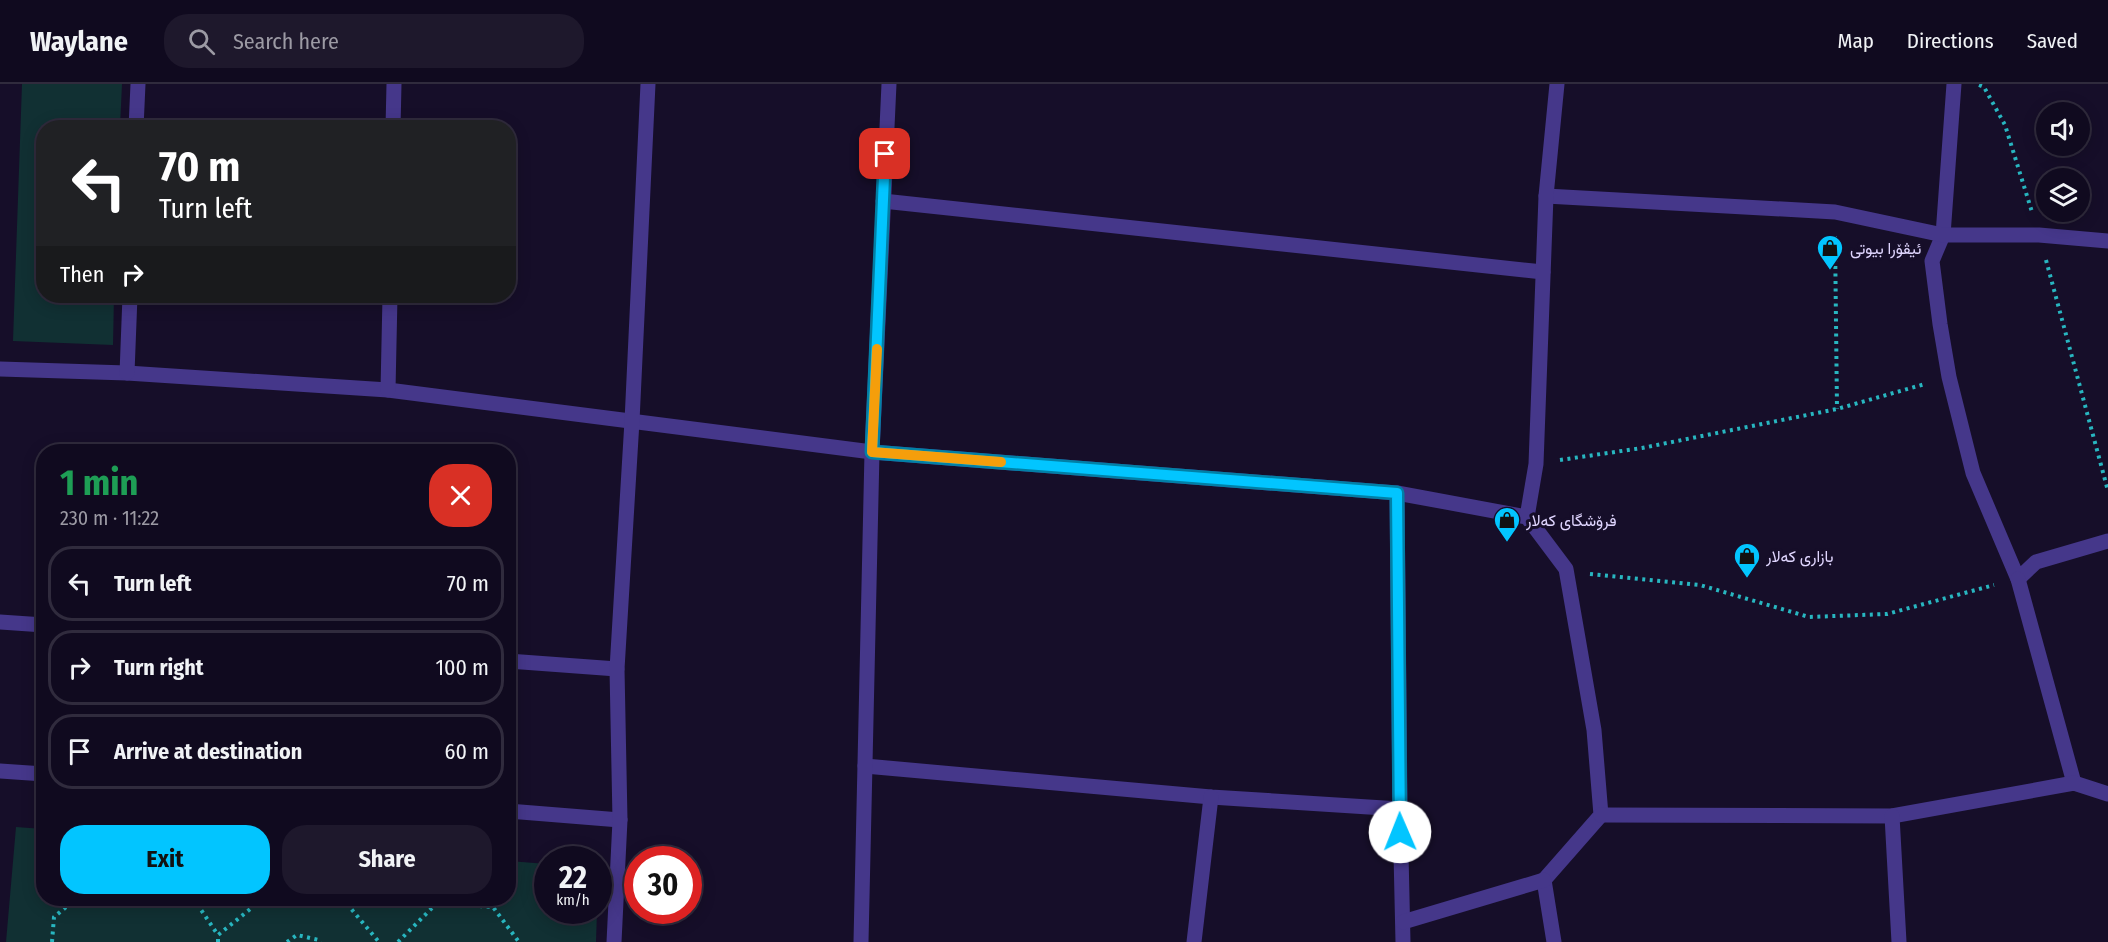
<!DOCTYPE html>
<html lang="en">
<head>
<meta charset="utf-8">
<style>
	body { margin:0; font-family:"Fira Sans Condensed",Vazirmatn,sans-serif; background:#1e182c; color:#f1f3f6; height:100vh; display:flex; flex-direction:column; font-size:22px; white-space:nowrap }
	* { box-sizing:border-box; margin:0 }
	p { font-size:20px; color:#9c9aa4 }
	.icon { flex:none; width:33px; height:33px; fill:none; stroke:currentColor; stroke-width:2; stroke-linecap:round; stroke-linejoin:round }
	.map { position:relative; flex:1; overflow:hidden }
	.drawer { position:absolute; left:36px; top:360px; width:480px; height:462px; display:flex; flex-direction:column; background:#100a1f; border-radius:24px; box-shadow:0 3px 15px #0003,0 0 0 2px #302b3d }
	.drawer>* { flex:none }
	.banner { position:absolute; left:36px; top:36px; width:480px; height:183px; border-radius:24px; box-shadow:0 3px 15px #0003,0 0 0 2px #302b3d; background:#202124; color:#fff; overflow:hidden }
	.fabs { position:absolute; left:2036px; top:18px; display:grid; gap:12px }
	.fabs a { display:grid; place-items:center; width:54px; height:54px; border-radius:50%; background:#100a1f; box-shadow:0 3px 15px #0003,0 0 0 2px #302b3d; font-size:30px }
	.speed { position:absolute; left:534px; top:762px; display:flex; gap:12px; font-size:30px; font-weight:700; text-align:center }
	.speed>* { display:grid; place-content:center; width:78px; height:78px; border-radius:50%; background:#100a1f; box-shadow:0 3px 15px #0003,0 0 0 2px #302b3d; line-height:1 }
	.speed small { font-size:15px; font-weight:400 }
	.speed .limit { border:9px solid #d22; background:#fff; color:#111 }
	.pin { position:absolute; display:grid; place-items:center; width:51px; height:51px; color:#fff; margin:-26px; border-radius:12px; box-shadow:0 3px 9px #0006 }
	.me { position:absolute; width:66px; margin:-33px; rotate:359deg; stroke-linejoin:round; filter:drop-shadow(0 0 4px #0008) }
	.turn { display:flex; align-items:center; gap:21px; height:126px; padding:0 24px; font-size:27px }
	.turn .icon { width:78px; height:78px; stroke-width:2.5 }
	.turn b { display:block; font-size:42px; line-height:51px }
	.then { display:flex; align-items:center; height:57px; padding:0 24px; background:#0003; gap:12px; font-size:22px }
	.round { display:grid; place-items:center; flex:none; width:63px; height:63px; border-radius:24px; background:#1e182c }
	.head { display:flex; align-items:center; justify-content:space-between; height:102px; padding:0 24px }
	h1 { font-size:36px; font-weight:700; line-height:45px; color:#1e9e55 }
	.cta { display:flex; gap:12px; margin-top:auto; padding:12px 24px }
	.cta a { flex:1; height:69px; border-radius:24px; background:#02c5ff; color:#111; font-size:24px; font-weight:700; line-height:69px; text-align:center }
	.cta a+a { background:#1e182c; color:#f1f3f6 }
	ul { padding:0; list-style:none }
	li { display:flex; align-items:center; gap:18px; height:75px; margin:0 12px 9px; padding:0 12px; border:3px solid #302b3d; border-radius:24px }
	li div { flex:1 }
	li b { display:block; font-size:22px }
	li em { font-style:normal }
	header { display:flex; align-items:center; gap:36px; box-sizing:border-box; height:84px; padding:0 30px; background:#100a1f; border-bottom:2px solid #302b3d }
	header strong { font-size:28px }
	nav { display:flex; gap:33px; margin-inline-start:auto; font-size:21px }
	.search { width:420px; height:54px; background:#1e182c; display:flex; align-items:center; gap:15px; box-sizing:border-box; padding:0 21px; border-radius:24px; color:#9c9aa4; font-size:22px }
	.map>svg:first-child { display:block }
	.green { fill:#113033 }
	.lines { fill:none; stroke-linecap:round; stroke-linejoin:round }
	.path { stroke:#28b6c0; stroke-width:4; stroke-dasharray:3 4.5; stroke-linecap:butt }
	.minor { stroke:#45378a; stroke-width:15 }
	.route-casing { stroke:#0180a6; stroke-width:15 }
	.route { stroke:#02c5ff; stroke-width:10 }
	.slow { stroke:#f59e0b; stroke-width:10 }
	.labels { text-anchor:middle; stroke-width:6; stroke-linejoin:round; paint-order:stroke }
	.poi-label { font-size:16px; fill:#e0d6ff; stroke:#160e29; text-anchor:start }
</style>
</head>
<body>
<header>
<strong>Waylane</strong>
<div class="search"><svg class="icon" aria-label="search" viewBox="0 0 24 24"><circle cx="10" cy="10" r="6"/><path d="M15 15l6 6"/></svg>Search here</div>
<nav><a>Map</a><a>Directions</a><a>Saved</a></nav>
</header>
<div class="map">
<svg width="2108" height="858" viewBox="0 0 2108 858">
	<rect width="100%" height="100%" fill="#160e29"/>
	<!-- green -->
	<g class="green">
		<polygon points="22,0 122,0 120,43 44,44 44,212 114,212 113,261 13,257"/>
		<polygon points="16,743 43,745 44,814 508,814 509,777 547,780 548,826 597,827 596,858 6,858"/>
	</g>
	<g class="lines">
		<!-- path -->
		<g class="path">
			<polyline points="1979,1 1984,3 2005,41 2032,128"/>
			<polyline points="1835,152 1837,325"/>
			<polyline points="2046,176 2108,407"/>
			<polyline points="1560,376 1642,364 1837,325 1925,300"/>
			<polyline points="1590,490 1700,501 1809,533 1887,530 1994,501"/>
			<polyline points="193,814 218,851"/>
			<polyline points="342,814 379,858"/>
			<polyline points="52,858 54,833 77,814"/>
			<polyline points="218,858 218,851 264,814"/>
			<polyline points="287,858 297,851 319,856 321,858"/>
			<polyline points="398,858 437,819 493,823 519,858"/>
		</g>
		<!-- minor -->
		<g class="minor">
			<polyline points="1954,0 1943,151 1932,177 1940,240 1949,293 1973,389 2018,495 2036,478 2108,457"/>
			<polyline points="136,44 138,0"/>
			<polyline points="393,44 394,0"/>
			<polyline points="1546,112 1835,128 1943,151 2039,151 2108,157"/>
			<polyline points="883,117 1543,188"/>
			<polyline points="0,285 127,289 388,306 872,368 1397,409 1527,433 1566,485 1594,646 1601,731 1544,796 1554,858"/>
			<polyline points="127,289 130,212"/>
			<polyline points="388,306 390,212"/>
			<polyline points="1397,409 1400,725 1403,858"/>
			<polyline points="1527,433 1536,380 1546,112 1557,0"/>
			<polyline points="2018,495 2074,699"/>
			<polyline points="0,538 44,541"/>
			<polyline points="508,577 617,585"/>
			<polyline points="865,682 1211,713 1400,725"/>
			<polyline points="0,687 44,690"/>
			<polyline points="508,727 620,736"/>
			<polyline points="1601,731 1892,732 2074,699 2108,710"/>
			<polyline points="1892,732 1899,858"/>
			<polyline points="1403,838 1544,796"/>
			<polyline points="614,858 620,736 617,585 632,337 648,0"/>
			<polyline points="861,858 872,368 889,0"/>
			<polyline points="1194,858 1211,713"/>
		</g>
	</g>
	<g class="lines">
		<!-- route casing -->
		<g class="route-casing">
			<polyline id="route" points="885,70 872,368 1397,409 1400,748"/>
		</g>
		<!-- route -->
		<use href="#route" class="route"/>
		<!-- slow -->
		<polyline class="slow" points="877,265 872,368 1001,378"/>
	</g>
	<!-- icons -->
	<defs>
		<g id="shop-pin" transform="scale(1.35)"><path d="M0 17L-7.5 6A9.5 9.5 0 1 1 7.5 6Z" fill="#02c5ff" stroke="#160e29"/><path d="M-5-2.5h2.3a2.7 3.5 0 0 1 5.4 0H5L5.5 6h-11ZM-1.5-2.5h3a1.5 2.3 0 0 0-3 0Z" fill="#111"/></g>
	</defs>
	<g fill-rule="evenodd">
		<use href="#shop-pin" x="1830" y="164"/>
		<use href="#shop-pin" x="1507" y="436"/>
		<use href="#shop-pin" x="1747" y="472"/>
	</g>
	<g class="labels">
		<!-- poi labels -->
		<g class="poi-label">
			<text x="1850" y="170">ئیڤۆرا بیوتی</text>
			<text x="1526" y="442">فرۆشگای کەلار</text>
			<text x="1766" y="478">بازاری کەلار</text>
		</g>
	</g>
</svg>
<div class="fabs">
<a><svg class="icon" aria-label="sound" viewBox="0 0 24 24"><path d="M4 9h4l5-4v14l-5-4H4zM17 9q2 3 0 6"/></svg></a>
<a><svg class="icon" aria-label="layers" viewBox="0 0 24 24"><path d="M12 4l9 5-9 5-9-5zM3 14l9 5 9-5"/></svg></a>
</div>
<div class="speed"><div>22<small>km/h</small></div><div class="limit">30</div></div>
<div class="pin" style="left:885px;top:70px;background:#d93025"><svg class="icon" aria-label="arrive" viewBox="0 0 24 24"><path d="M6 21V4h12l-3 4 3 4H6"/></svg></div>
<svg class="me" style="left:1400px;top:748px" viewBox="-20 -20 40 40"><circle r="19" fill="#fff"/><path d="M0-13L10 11 0 6-10 11z" fill="#02c5ff"/></svg>
<div class="banner">
<div class="turn"><svg class="icon" aria-label="left" viewBox="0 0 24 24"><path d="M17 20v-9H6M10 6l-5 5 5 5"/></svg><div><b>70 m</b>Turn left</div></div>
<div class="then">Then<svg class="icon" aria-label="right" viewBox="0 0 24 24"><path d="M7 20v-9h11M14 6l5 5-5 5"/></svg></div>
</div>
<section class="drawer">
<div class="head"><div><h1>1 min</h1><p>230 m · 11:22</p></div><a class="round" style="background:#d93025;color:#fff"><svg class="icon" aria-label="close" viewBox="0 0 24 24"><path d="M6 6l12 12M18 6L6 18"/></svg></a></div>
<ul>
<li><svg class="icon" aria-label="left" viewBox="0 0 24 24"><path d="M17 20v-9H6M10 6l-5 5 5 5"/></svg><div><b>Turn left</b></div><em>70 m</em></li>
<li><svg class="icon" aria-label="right" viewBox="0 0 24 24"><path d="M7 20v-9h11M14 6l5 5-5 5"/></svg><div><b>Turn right</b></div><em>100 m</em></li>
<li><svg class="icon" aria-label="arrive" viewBox="0 0 24 24"><path d="M6 21V4h12l-3 4 3 4H6"/></svg><div><b>Arrive at destination</b></div><em>60 m</em></li>
</ul>
<div class="cta"><a>Exit</a><a>Share</a></div>
</section>
</div>
</body>
</html>
